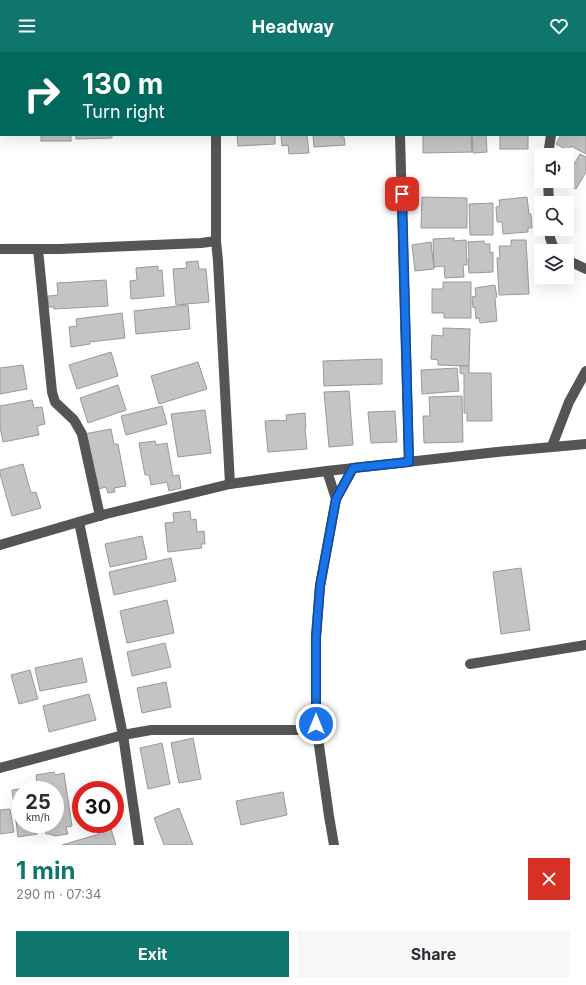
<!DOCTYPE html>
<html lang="en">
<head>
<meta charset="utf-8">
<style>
	body { margin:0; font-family:Inter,sans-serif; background:#f7f7f7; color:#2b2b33; height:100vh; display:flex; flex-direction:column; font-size:15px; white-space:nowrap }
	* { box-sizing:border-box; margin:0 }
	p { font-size:13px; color:#7c7c81 }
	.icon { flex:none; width:22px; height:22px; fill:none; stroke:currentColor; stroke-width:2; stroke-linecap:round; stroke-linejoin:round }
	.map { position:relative; height:793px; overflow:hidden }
	.panel { display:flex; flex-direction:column; background:#fff; flex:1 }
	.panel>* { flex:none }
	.guide { position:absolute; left:0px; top:0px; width:586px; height:84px; box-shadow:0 4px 16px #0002; background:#00695c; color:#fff; overflow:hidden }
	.controls { position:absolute; left:534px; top:96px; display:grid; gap:8px }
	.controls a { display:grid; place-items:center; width:40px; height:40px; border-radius:0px; background:#fff; box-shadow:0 4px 16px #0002; font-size:20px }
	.speed { position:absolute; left:12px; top:729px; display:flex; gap:8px; font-size:20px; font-weight:700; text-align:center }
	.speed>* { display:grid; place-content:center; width:52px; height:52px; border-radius:50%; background:#fff; box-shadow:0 4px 16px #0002; line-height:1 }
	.speed small { font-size:10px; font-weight:400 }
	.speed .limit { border:6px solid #d22; background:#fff; color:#111 }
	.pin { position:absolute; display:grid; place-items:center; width:34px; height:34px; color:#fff; margin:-17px; border-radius:8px; box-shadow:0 2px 6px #0006 }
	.me { position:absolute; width:44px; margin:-22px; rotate:0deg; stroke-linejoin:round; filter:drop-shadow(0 0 3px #0008) }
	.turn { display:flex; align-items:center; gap:14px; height:84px; padding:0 16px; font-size:18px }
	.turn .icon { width:52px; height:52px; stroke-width:2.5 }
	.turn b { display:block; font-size:28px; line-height:34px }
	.round { display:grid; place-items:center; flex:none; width:42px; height:42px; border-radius:0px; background:#f7f7f7 }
	.overview { display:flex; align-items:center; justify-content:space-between; height:68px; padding:0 16px }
	h1 { font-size:24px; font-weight:700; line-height:30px; color:#0f766e }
	.primary-button { display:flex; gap:8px; margin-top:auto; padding:8px 16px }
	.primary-button a { flex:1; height:46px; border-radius:0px; background:#0f766e; color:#fff; font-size:16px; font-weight:700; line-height:46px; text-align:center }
	.primary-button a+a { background:#f7f7f7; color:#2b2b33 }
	header { display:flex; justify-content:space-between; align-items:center; height:52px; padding:0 16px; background:#0f766e; color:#fff; font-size:18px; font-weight:700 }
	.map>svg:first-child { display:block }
	.building { fill:#c4c4c4; stroke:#999 }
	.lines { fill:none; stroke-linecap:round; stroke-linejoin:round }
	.minor { stroke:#555; stroke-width:10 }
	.route-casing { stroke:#114b97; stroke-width:10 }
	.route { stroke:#1a73e8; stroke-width:7 }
</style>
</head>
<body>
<header><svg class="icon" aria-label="menu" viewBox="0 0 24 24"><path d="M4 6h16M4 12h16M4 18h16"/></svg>Headway<svg class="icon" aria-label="heart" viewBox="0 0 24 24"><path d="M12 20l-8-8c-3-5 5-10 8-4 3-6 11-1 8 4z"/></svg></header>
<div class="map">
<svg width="586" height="793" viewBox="0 0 586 793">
	<rect width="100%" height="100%" fill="#fff"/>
	<!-- building -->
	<g class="building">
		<polygon points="0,0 16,0 16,1 1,1 1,49 0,49"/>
		<rect x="29" y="0" width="26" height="1"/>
		<polygon points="585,52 586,53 586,102 571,94 569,99 556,92 561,83 585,83"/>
		<rect x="41" y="83" width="30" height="6"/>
		<polygon points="76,83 112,83 112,86 76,87"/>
		<polygon points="237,83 275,83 275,92 238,94"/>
		<polygon points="281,83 307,83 309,101 289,102 288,93 282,94"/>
		<polygon points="313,83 340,83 340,85 344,85 345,93 314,95"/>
		<polygon points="423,83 471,83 472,100 423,101"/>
		<polygon points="472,83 486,83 487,100 473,101"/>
		<rect x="500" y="83" width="28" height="14"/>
		<polygon points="580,102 586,105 586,120 576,137 564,129 567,129 567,124"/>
		<polygon points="422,145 467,146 467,176 421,176"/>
		<polygon points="527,145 529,162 531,162 532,176 528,176 528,180 503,182 502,170 497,170 496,155 500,154 499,148"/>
		<polygon points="493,151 493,183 470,183 469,152"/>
		<polygon points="454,186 454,189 466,188 467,213 463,213 464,225 445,226 444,214 434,215 433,187"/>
		<polygon points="511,188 526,188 529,242 499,243 497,206 500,206 499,194 511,194"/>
		<polygon points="484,189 484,192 490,192 490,201 493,200 493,220 469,221 468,207 469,207 468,190"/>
		<polygon points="431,190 434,217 415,219 412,193"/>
		<polygon points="198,209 199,217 206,217 209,250 176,253 173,217 187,216 186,210"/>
		<polygon points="158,214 158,219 162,218 164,244 131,247 130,229 137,228 136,216"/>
		<polygon points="106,228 108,254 54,257 54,255 48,255 48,244 58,243 57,231"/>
		<polygon points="443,230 471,230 471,266 444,266 444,261 432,261 432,237 443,237"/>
		<polygon points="495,233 497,245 495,246 497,269 480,271 479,266 476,267 475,255 473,256 472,245 476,244 475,236"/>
		<polygon points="188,253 190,277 136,282 134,259"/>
		<polygon points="122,261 125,286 90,290 90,292 71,295 69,275 77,274 76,267"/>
		<polygon points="443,276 470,277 469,314 438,313 438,308 431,307 432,283 443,284"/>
		<polygon points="111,300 118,324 77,337 69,313"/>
		<polygon points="382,307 382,332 324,334 323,309"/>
		<polygon points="198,310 207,337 159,352 151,324"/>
		<polygon points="23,313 27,337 0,342 0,316"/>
		<polygon points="460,314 469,314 469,321 491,321 492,369 467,369 467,361 464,361 464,322 460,321"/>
		<polygon points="457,316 459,339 422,342 421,318"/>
		<polygon points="118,333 126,358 88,371 80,346"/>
		<polygon points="349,339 353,393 329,395 324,340"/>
		<polygon points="462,344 463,390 424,391 423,364 430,364 429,345"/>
		<polygon points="32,348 34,356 42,355 45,372 37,374 39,383 3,390 0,375 0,354"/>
		<polygon points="162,354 167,372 126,383 121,364"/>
		<polygon points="205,358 211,401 178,405 171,362"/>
		<polygon points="395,359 397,390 371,391 368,360"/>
		<polygon points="305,361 306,375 305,375 307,397 268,400 265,369 279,368 279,369 287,368 286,363"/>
		<polygon points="111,377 114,392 118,392 126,434 114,436 115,440 108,441 106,435 98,437 84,382"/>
		<polygon points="155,389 156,393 167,391 173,424 179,423 181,436 169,439 167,430 151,433 149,423 145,423 139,391"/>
		<polygon points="23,412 31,441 36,440 41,456 12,464 0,422 0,418"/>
		<polygon points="190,459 191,468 196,467 197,480 204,479 205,492 201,492 202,496 168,500 165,471 174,470 173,461"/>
		<polygon points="142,484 147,507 110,515 105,492"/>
		<polygon points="171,506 176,529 114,543 109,520"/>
		<polygon points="521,516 530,578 501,582 493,520"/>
		<polygon points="167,548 174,581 127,591 120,559"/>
		<polygon points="165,591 171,615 132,624 127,600"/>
		<polygon points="82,606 87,630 40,639 35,616"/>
		<polygon points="30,618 38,647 19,652 11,623"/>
		<polygon points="166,630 171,655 142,661 137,636"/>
		<polygon points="89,642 96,668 49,680 43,654"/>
		<polygon points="193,686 201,727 179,731 171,691"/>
		<polygon points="162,691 170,732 148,737 140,696"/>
		<polygon points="54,720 55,723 64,721 72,774 66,775 68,782 54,784 54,783 50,783 50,782 46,782 44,772 55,772 55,738 38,738 36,723"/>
		<polygon points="31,735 32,738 21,738 21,772 36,772 37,782 18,785 12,738"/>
		<polygon points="283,740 287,763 241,773 236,749"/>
		<polygon points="77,746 81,746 81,772 93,772 81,774"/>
		<polygon points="179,756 193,793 164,793 154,766"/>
		<polygon points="10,757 14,780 0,782 0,758"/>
		<polygon points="111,777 116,793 62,793 99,782 98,781"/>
	</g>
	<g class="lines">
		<!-- minor -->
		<g class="minor">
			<polyline points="398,0 398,1"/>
			<polyline points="537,0 549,1"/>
			<polyline points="230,1 232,0"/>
			<polyline points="585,18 586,19"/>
			<polyline points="216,83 216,189 218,209 230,432"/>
			<polyline points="400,83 409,410"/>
			<polyline points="548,103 551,83"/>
			<polyline points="548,129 549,151"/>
			<polyline points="550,177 550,186 555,199"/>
			<polyline points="0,197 60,197 201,191 216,189"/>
			<polyline points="38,197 52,340 55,350 74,368 82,382 100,464"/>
			<polyline points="567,208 586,217"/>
			<polyline points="552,394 569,350 586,319"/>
			<polyline points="327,419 336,447"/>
			<polyline points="79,470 123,683 139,793"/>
			<polyline points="0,493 106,462 230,432 280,425 327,419 497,400 586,392"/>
			<polyline points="470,612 586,593"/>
			<polyline points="0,716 123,683 151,678 316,678"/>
			<polyline points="334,793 329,764 316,672 316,585 320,534 336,447 353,416"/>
		</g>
	</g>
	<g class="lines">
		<!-- route casing -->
		<g class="route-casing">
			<polyline id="route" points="316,672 316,585 320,534 336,447 353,416 409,410 402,142"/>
		</g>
		<!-- route -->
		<use href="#route" class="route"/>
	</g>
</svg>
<div class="controls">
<a><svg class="icon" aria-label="sound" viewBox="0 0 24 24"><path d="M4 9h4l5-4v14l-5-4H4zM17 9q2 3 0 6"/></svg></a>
<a><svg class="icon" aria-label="search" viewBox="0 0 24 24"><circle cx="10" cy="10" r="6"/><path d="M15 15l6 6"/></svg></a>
<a><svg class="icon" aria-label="layers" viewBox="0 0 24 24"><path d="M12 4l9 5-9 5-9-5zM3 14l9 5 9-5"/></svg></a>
</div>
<div class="speed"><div>25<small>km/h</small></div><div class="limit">30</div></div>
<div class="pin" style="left:402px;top:142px;background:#d93025"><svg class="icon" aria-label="arrive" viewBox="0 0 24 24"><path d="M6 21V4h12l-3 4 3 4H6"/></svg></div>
<svg class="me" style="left:316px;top:672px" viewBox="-20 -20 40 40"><circle r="17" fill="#1a73e8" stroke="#fff" stroke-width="3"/><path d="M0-11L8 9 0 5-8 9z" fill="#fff"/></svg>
<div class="guide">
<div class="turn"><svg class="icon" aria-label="right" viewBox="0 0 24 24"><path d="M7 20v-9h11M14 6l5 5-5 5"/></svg><div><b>130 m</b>Turn right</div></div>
</div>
</div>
<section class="panel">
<div class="overview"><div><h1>1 min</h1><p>290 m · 07:34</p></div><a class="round" style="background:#d93025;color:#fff"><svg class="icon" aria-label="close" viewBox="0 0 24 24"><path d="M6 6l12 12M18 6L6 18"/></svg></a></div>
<div class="primary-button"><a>Exit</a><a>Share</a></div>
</section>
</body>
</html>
